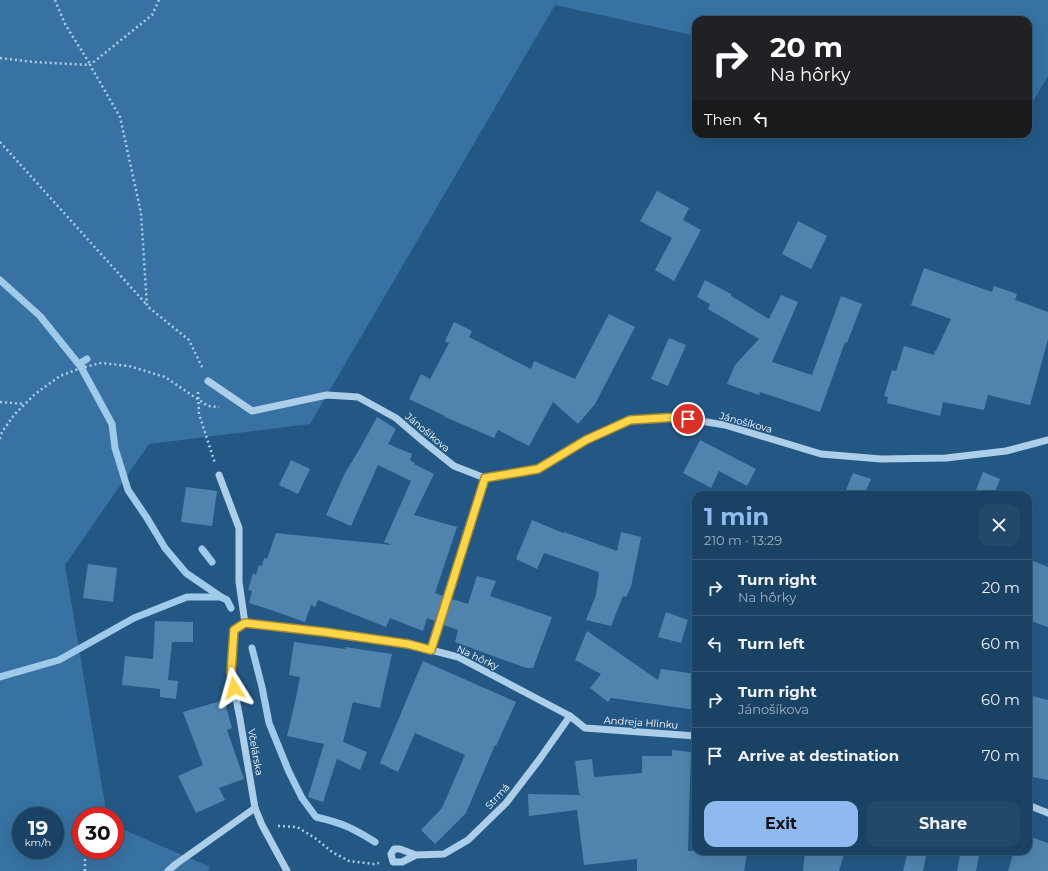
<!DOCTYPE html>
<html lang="en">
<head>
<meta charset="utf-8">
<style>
	body { margin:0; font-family:Montserrat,sans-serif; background:#23496a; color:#f1f3f6; height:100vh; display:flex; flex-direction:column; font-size:15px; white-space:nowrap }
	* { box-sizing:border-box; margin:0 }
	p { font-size:13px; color:#9fb0bf }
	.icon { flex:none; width:22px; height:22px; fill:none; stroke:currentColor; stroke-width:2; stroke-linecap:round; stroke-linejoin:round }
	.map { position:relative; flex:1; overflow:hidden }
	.sheet { position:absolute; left:692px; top:491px; width:340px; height:364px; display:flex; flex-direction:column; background:#1a4264; border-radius:12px; box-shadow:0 4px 16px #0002,0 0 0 1px #385b78 }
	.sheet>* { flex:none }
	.hud { position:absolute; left:692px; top:16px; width:340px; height:122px; border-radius:12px; box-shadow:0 4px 16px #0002,0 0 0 1px #385b78; background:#202124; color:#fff; overflow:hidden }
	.speed { position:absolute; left:12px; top:807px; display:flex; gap:8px; font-size:20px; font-weight:700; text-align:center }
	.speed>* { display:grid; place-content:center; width:52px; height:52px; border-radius:50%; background:#1a4264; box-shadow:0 4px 16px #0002,0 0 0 1px #385b78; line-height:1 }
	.speed small { font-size:10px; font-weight:400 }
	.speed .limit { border:6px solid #d22; background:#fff; color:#111 }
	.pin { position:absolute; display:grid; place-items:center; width:34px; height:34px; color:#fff; margin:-17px; border:2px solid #fff; border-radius:50%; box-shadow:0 1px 4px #0007 }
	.me { position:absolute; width:44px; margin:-22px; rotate:352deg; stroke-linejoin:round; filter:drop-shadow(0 0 3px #0008) }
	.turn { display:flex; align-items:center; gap:14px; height:84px; padding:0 12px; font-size:18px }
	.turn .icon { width:52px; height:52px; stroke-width:2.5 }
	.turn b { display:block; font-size:28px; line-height:34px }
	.then { display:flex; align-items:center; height:38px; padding:0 12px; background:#0003; gap:8px; font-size:15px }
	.round { display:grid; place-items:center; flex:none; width:42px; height:42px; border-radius:12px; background:#23496a }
	.summary { display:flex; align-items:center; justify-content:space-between; height:68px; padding:0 12px }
	h1 { font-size:24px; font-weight:700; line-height:30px; color:#90b9f0 }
	.button { display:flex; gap:8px; margin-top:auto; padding:8px 12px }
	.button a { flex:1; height:46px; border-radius:12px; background:#90b9f0; color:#111; font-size:16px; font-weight:700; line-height:46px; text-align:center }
	.button a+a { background:#23496a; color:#f1f3f6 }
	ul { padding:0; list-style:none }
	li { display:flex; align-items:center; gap:12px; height:56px; padding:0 12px; border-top:1px solid #385b78 }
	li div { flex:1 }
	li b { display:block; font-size:15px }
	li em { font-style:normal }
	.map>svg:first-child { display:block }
	.green { fill:#3772a2; fill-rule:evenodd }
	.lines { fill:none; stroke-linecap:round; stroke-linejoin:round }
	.stream { stroke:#a0caea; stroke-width:7 }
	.building { fill:#5084af }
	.path { stroke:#accee9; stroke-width:2.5; stroke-dasharray:2 3; stroke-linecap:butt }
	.minor { stroke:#accee9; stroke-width:7 }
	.route-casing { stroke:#a68a30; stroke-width:10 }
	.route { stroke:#ffd54a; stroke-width:7 }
	.labels { text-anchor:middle; stroke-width:3; stroke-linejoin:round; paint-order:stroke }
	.street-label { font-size:10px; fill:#fff; stroke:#235885 }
</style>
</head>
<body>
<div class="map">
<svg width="1048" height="871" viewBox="0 0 1048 871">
	<rect width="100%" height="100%" fill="#235885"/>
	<!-- green -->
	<path class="green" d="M0,0h1048v76l-19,32 -1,-1v-87h-332v16l-141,-31 -245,419 -161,20 -84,121 42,251h-26v34h34v-24l95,41 -2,4h-208zM21,816h34v34h-34z"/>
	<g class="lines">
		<!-- stream -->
		<g class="stream">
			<polyline points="0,280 40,316 81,367 112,424 115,448 128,490 147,518 165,548 186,573 221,597"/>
			<polyline points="81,367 82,362 87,359"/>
			<polyline points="202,549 212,562"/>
			<path d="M252,648l10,39 7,36 20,49 13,26 14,19c26,6 37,11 59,25"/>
			<polyline points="0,677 59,660 134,618 187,597 221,597 227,600 231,608"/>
		</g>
	</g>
	<!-- building -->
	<g class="building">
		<polygon points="657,191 689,208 683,220 701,230 674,281 655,270 672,238 640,221"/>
		<polygon points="798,221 827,236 811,269 782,254"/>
		<polygon points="924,268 992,292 994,286 1017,294 1015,300 1048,312 1048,339 1030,405 988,395 984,410 943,402 940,416 887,403 888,397 884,396 892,370 896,371 904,346 934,355 935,351 936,351 951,319 911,305"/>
		<polygon points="705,280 731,294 731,296 769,319 781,295 798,302 772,362 812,375 841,296 862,304 847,343 845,342 820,412 760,392 759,395 727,384 735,365 759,339 708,309 710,304 697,297"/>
		<polygon points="609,314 635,327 595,404 578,424 553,402 529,446 498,430 494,438 445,417 445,416 409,399 421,374 430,379 449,343 445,341 454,322 472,331 469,337 531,369 534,361 575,379"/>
		<polygon points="669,338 686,345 668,386 651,379"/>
		<polygon points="377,417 396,429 388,444 412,454 410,460 415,463 414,464 434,474 414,515 457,527 435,593 443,596 435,621 427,618 423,631 390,618 386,627 318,600 315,607 311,605 305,622 268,609 249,603 252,591 248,590 253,573 256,575 259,565 262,566 264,558 267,559 276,533 392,545 384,542 411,481 378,465 351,526 326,515 345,473 359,450"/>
		<polygon points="700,440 756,469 747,486 719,471 711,488 683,473"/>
		<polygon points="291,460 310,469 298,494 279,485"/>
		<polygon points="983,472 1000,479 994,495 974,495"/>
		<polygon points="853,473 871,479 864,495 844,495"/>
		<polygon points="186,487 217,491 212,526 181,522"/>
		<polygon points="532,520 563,533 564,532 617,551 621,532 641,537 631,587 626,597 623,596 611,626 586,620 596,595 599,572 544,553 537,569 516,559"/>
		<polygon points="1028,559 1048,567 1048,627 1028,620"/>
		<polygon points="88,564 117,568 113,602 83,598"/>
		<polygon points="477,576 496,581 490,596 552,617 533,668 526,668 455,642 458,630 444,625 452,599 468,604"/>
		<polygon points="666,612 688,620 681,643 658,637"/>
		<polygon points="155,621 193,622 193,642 172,642 168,680 178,681 176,699 160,697 160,689 122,685 125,656 153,659"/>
		<polygon points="587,631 658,680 661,669 696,674 696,710 611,698 608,702 590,688 601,674 575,660"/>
		<polygon points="294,642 345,649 345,647 392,654 380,708 353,702 343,742 367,752 360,770 337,759 323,802 308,797 324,744 287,736 296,698 300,677 289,675"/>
		<polygon points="423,661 516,702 496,746 495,745 466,813 435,844 421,830 442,808 465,755 415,733 398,772 380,763"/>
		<polygon points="1028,695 1048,700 1048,780 1028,776"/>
		<polygon points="224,700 232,728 227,730 244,779 219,788 225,800 196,813 178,776 203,765 183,712"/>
		<polygon points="672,750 691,752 688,851 732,851 747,853 744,871 637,871 637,859 584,865 577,810 529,816 528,794 581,795 579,793 575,761 592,759 594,777 642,773 642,756 672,756"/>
		<polygon points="1028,836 1048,843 1048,871 1008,871 1014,851 1028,851"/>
		<polygon points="805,851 845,851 839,871 803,871"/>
		<polygon points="908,851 927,851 923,871 903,871"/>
		<polygon points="961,851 980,851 976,871 957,871"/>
	</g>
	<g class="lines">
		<!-- path -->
		<g class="path">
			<polyline points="55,0 65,24 90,64"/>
			<polyline points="159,0 152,15 90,65 120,117 141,213 147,306 189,340 203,369"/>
			<polyline points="0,58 34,62 90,65"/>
			<polyline points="0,142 147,305"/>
			<polyline points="198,392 199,414 215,463"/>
			<polyline points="0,402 24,404"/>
			<polyline points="0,439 2,432 14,415 35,394 60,376 81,368 101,363 129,366 165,377 208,406 219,407"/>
			<polyline points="99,816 101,811"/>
			<polyline points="278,826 297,827 315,838 332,852 349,861 374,864 379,863"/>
			<polyline points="85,871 85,859 88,850"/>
		</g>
		<!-- minor -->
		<g class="minor">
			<polyline points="208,381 252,411 327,395 358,397 396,418 424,442 454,466 485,478 538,469 586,440 630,420 678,417 688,419 725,425 821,454 881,459 946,458 1006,451 1048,440"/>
			<polyline points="219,475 239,528 239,582 245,623"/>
			<polyline points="431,650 485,478"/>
			<polyline points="1028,805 1048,813"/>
			<polyline points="416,855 402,862 393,862 391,854 394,849 400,849 416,855 444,854 468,840 506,803 539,760 570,716"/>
			<polyline points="168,871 176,864 255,808"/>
			<polyline points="287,871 262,825 255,808 240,719 231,673 233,630 245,623 324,632 407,644 431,650 458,657 570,716 585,728 696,736"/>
		</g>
	</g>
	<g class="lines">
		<!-- route casing -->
		<g class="route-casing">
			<polyline id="route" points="234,688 231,673 234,630 245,623 324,632 408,644 431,650 485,478 538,469 586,440 630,420 678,417 688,419"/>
		</g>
		<!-- route -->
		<use href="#route" class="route"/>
	</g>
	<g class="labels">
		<!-- street labels -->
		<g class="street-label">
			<text transform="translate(746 422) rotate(15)" y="4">Jánošíkova</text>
			<text transform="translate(428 432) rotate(40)" y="4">Jánošíkova</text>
			<text transform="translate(478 657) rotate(25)" y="4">Na hôrky</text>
			<text transform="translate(641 722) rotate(4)" y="4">Andreja Hlinku</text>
			<text transform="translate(256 752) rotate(80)" y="4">Včelárska</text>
			<text transform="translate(497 796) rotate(-48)" y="4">Strmá</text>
		</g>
	</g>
</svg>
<div class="speed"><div>19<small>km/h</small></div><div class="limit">30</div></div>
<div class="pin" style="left:688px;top:419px;background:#d93025"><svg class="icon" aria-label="arrive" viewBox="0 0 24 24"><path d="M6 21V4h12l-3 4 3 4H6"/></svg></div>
<svg class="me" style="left:234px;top:688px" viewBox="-20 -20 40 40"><path d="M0-17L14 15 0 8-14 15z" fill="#ffd54a" stroke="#fff" stroke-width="4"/></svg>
<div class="hud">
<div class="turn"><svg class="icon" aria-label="right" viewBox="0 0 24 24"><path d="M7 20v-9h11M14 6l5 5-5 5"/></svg><div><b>20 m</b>Na hôrky</div></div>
<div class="then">Then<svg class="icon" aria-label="left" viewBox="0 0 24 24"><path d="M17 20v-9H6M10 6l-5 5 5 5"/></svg></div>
</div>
<section class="sheet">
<div class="summary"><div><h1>1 min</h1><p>210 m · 13:29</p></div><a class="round"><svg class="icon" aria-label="close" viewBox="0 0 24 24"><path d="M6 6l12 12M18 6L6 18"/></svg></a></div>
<ul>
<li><svg class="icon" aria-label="right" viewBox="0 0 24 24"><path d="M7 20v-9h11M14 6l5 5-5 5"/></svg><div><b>Turn right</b><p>Na hôrky</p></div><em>20 m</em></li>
<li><svg class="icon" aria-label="left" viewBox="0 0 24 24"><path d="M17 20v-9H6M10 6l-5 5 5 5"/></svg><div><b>Turn left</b></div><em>60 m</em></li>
<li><svg class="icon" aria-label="right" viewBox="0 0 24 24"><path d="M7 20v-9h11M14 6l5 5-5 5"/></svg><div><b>Turn right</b><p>Jánošíkova</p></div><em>60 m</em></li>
<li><svg class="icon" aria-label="arrive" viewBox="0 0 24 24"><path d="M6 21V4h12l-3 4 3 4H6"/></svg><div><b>Arrive at destination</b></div><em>70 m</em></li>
</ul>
<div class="button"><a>Exit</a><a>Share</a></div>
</section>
</div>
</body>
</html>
